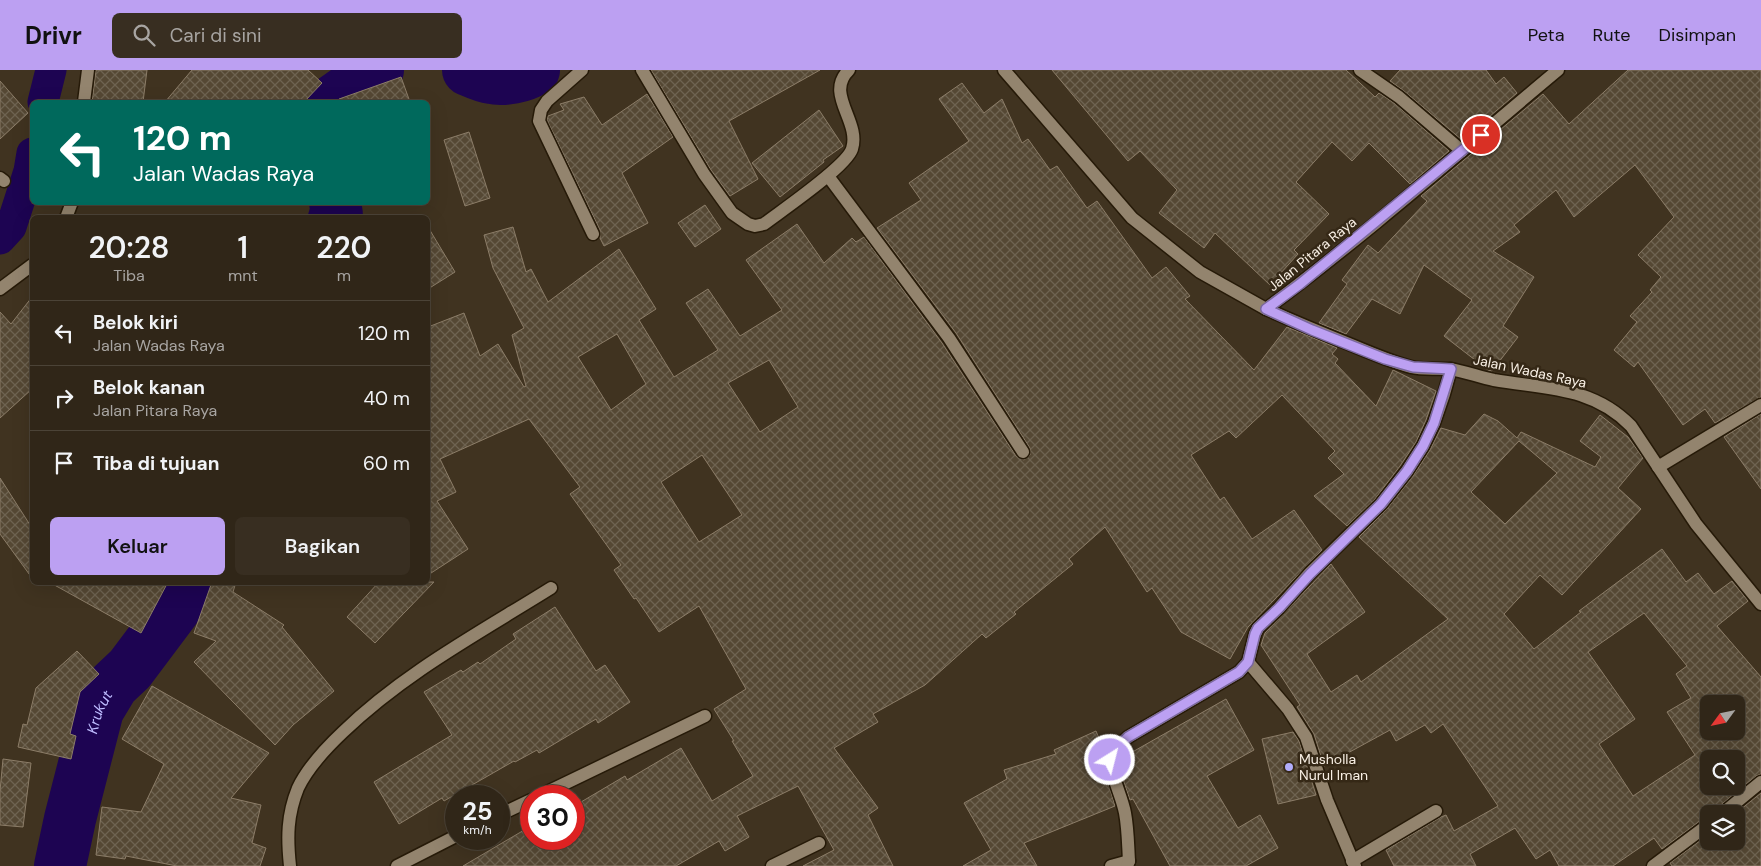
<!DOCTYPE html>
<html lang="id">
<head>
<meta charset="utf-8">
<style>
	body { margin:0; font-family:"DM Sans",sans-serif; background:#382e21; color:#f1f3f6; height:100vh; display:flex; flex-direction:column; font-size:19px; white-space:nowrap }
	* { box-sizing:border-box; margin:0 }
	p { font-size:16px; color:#a8a5a2 }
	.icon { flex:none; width:28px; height:28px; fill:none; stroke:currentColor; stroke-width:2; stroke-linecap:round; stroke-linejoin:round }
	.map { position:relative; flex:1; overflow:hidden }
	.details { position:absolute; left:30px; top:145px; width:400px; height:370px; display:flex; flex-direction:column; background:#302618; border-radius:8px; box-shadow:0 5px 20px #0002,0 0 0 1px #4b4337 }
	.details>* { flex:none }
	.hud { position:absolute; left:30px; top:30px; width:400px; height:105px; border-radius:8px; box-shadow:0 5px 20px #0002,0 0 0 1px #4b4337; background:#00695c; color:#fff; overflow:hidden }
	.needle { width:32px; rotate:237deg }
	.buttons { position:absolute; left:1700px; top:625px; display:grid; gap:10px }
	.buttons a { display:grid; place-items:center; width:45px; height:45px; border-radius:8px; background:#302618; box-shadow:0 5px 20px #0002,0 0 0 1px #4b4337; font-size:25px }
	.speed { position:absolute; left:445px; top:715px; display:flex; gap:10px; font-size:25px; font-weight:700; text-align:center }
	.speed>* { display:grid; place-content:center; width:65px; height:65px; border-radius:50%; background:#302618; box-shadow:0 5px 20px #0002,0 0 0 1px #4b4337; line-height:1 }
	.speed small { font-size:12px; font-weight:400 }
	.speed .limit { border:8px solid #d22; background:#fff; color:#111 }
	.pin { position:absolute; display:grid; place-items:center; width:42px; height:42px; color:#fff; margin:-21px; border:2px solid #fff; border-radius:50%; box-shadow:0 1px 5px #0007 }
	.me { position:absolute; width:55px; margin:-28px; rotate:36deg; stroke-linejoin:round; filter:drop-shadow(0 0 4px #0008) }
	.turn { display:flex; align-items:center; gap:18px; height:105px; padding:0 20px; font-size:22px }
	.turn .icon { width:65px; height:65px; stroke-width:2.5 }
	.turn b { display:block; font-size:35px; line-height:42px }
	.eta { display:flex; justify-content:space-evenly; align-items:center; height:85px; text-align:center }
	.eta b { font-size:30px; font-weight:600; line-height:35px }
	.button { display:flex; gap:10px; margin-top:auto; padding:10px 20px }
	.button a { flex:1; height:58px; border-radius:8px; background:#bca0f2; color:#111; font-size:20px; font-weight:600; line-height:58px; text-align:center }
	.button a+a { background:#382e21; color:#f1f3f6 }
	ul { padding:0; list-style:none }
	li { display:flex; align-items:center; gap:15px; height:65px; padding:0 20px; border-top:1px solid #4b4337 }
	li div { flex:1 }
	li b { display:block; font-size:19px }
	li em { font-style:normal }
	header { display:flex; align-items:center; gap:30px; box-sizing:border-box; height:70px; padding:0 25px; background:#bca0f2; color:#111 }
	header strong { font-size:24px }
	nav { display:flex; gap:28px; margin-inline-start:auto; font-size:18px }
	.search { width:350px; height:45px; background:#382e21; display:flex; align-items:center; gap:12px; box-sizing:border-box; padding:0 18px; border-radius:8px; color:#a8a5a2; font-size:19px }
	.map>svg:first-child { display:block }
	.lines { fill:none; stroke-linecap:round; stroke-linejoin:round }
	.canal { stroke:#1d0452; stroke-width:31 }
	.river { stroke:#1d0452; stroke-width:52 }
	.building { fill:url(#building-cross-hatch); stroke:#8c7d68; fill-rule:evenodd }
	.minor-casing { stroke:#261a08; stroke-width:15 }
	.secondary-casing { stroke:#261a08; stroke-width:15 }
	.minor { stroke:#93846e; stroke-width:12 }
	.secondary { stroke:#93846e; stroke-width:12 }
	.route-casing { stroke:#7a689d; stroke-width:12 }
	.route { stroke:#bca0f2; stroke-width:9 }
	.poi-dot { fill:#b1adfa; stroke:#352816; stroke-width:2 }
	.labels { text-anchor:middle; stroke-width:5; stroke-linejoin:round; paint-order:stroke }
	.street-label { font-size:14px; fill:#f8efe4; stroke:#352816 }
	.poi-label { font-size:14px; fill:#f8efe4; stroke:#352816; text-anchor:start }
	.water-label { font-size:15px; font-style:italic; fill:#bebcff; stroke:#352816 }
</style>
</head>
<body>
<header>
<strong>Drivr</strong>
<div class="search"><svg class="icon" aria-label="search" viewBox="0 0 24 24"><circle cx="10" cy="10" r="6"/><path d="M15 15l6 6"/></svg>Cari di sini</div>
<nav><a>Peta</a><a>Rute</a><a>Disimpan</a></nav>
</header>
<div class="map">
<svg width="1761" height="796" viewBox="0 0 1761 796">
	<defs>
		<pattern id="building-cross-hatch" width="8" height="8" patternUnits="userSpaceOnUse" patternTransform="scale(1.25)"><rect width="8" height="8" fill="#554834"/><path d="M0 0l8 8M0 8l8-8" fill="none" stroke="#6e6351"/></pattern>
	</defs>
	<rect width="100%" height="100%" fill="#403320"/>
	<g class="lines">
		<!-- canal -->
		<g class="canal">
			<polyline points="43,32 51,0"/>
			<polyline points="0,169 11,157 29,101 32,83"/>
		</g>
		<!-- river -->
		<g class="river">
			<path d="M468,0c7,3 15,7 23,8 13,3 32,-1 43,-8"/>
			<polyline points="331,32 359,12 378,0"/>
			<polyline points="334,148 337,145 335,132"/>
			<path id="s1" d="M60,796l10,-47 28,-109 15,-25 17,-16 45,-60 11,-27"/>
		</g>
	</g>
	<!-- building -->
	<g class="building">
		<polygon points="96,0 147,0 143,32 92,32"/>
		<polygon points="192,0 308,0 322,13 304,32 165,32"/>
		<polygon points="651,0 820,0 729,51 758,109 730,126 711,100"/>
		<polygon points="1052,0 1346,0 1375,27 1379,23 1394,33 1449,81 1410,114 1369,73 1352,91 1332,72 1296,112 1329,144 1294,180 1298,184 1270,215 1215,163 1204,178 1159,143 1177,120 1140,81 1128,91"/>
		<polygon points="1400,0 1486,0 1496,14 1504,7 1517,23 1462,70 1404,21 1390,11"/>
		<polygon points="1628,0 1761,0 1761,327 1715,353 1705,339 1683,355 1638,292 1634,297 1614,280 1637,252 1630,246 1652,222 1650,220 1661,207 1638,185 1674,147 1635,95 1574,147 1556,120 1514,155 1520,162 1493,181 1534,207 1503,256 1518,267 1492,301 1488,300 1444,266 1472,230 1424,195 1400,244 1372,229 1346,264 1319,253 1347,214 1342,210 1368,175 1378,183 1427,131 1421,126 1543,24 1569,54"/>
		<polygon points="401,7 410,32 339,32 339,29"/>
		<polygon points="0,11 28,43 0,69"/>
		<path d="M962,13l22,30 18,-14 20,44 6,-4 22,31 7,-4 30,42 10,-7 55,77 14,-11 24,29 -5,3 69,71 33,-43 50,21 -5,6 6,5 -3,4 41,43 17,-36 43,21 -10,29 -10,22 -16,24 -25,33 -28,27 -33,-30 30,-22 -16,-16 7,-7 -53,-56 -46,43 -7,-7 -38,24 29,45 4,-3 28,42 42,-29 28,40 -74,77 -18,32 -49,-27 -29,-44 -5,4 -42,-65 -36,32 4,5 -59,48 2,2 -30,24 -4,-4 -57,51 -52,29 5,8 -44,26 44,60 -10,7 25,51h-90l31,-16 -36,-64 -61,30 12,21 -24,14 -6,-10 -43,25h-213l68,-40v13h43v-35l6,-5 1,3 44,-26 2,4 54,-32 31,53 41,-25 -21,-35h2l-20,-32 32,-20 -47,-83 -40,26 -23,-34 -2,1 -20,-29 7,-5 -51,-71 10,-7 -51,-68 -89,40 16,33 -19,9 31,48 -40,26v-248l36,-14 16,43 18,-12 26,43 2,-1 -14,-51 12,-7 -31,-60 -9,-33 29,-8 13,45 5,-3 17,33 71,-53 37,60 -17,11 35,57 44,-27 -32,-47 22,-14 32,47 42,-26 -36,-50 51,-36 27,39 28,-25 4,4 8,-5 78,106 74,113 8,4 6,-5v-7l-74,-115 -79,-105 44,-28 -12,-17 60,-42 -30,-42zM617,264l29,50 -35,26 -33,-53zM769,290l29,47 -38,25 -32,-49zM702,385l40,60 -43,27 -38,-60z"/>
		<polygon points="647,24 673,67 622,103 648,153 604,176 600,168 600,160 547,50 548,46 564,40 560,34 584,27 602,55"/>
		<polygon points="819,40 843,76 823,90 824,92 780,127 752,93"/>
		<polygon points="469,62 490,128 465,136 444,70"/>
		<polygon points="705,135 721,159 695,177 678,153"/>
		<polygon points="428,157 455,202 428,219"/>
		<polygon points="32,227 32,319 0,348 0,242 11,254"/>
		<path d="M1484,344l14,7 19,17 4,-6 74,35 6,-10 -21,-16 20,-26 28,22 15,21 -25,30 23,21 -79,86 -22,-20 -36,39 30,35 47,-37 -2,-1 83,-62 24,33 12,-9 16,21 18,-13 16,20 -31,25 44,51v97l-5,2 -39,32 -3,6h-5v2l-5,2 -42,31 -8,-11 -41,28h-54l-9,-16 -14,9 -21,-31 -45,26 6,12h-82l-8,-16 55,-33 5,-2 8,16 44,-25 -55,-82 -12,9 -6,-8 -29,16 -6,-11 -66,36 -10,-32 -17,-27 3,-2 -39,-60 4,-12 66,-69 34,48 -58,42 24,38 26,-17 4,7 87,-63 -89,-82 28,-28 26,-33 17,-26 11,-22 24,7zM1519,371l38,32 -52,51 -34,-32zM1644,543l43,53 -11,8 15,24 -24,14 28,43 -62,41 -34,-52 36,-25 -47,-67zM1709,634h27v27h-27zM1709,689h27v27h-27z"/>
		<polygon points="1761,344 1761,419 1724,367"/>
		<polygon points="0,408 32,458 32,508 0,464"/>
		<polygon points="49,512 168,512 141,563"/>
		<polygon points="212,512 236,512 233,522 284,555 282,557 334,621 293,655 275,675 194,592 216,571 194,563"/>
		<polygon points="379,512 434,512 375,573 347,547"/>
		<polygon points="555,537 596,601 605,595 630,632 598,653 596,649 539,683 537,680 515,692 514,691 444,731 442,728 399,754 374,712 452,665 424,622 461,600 463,602 478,592 480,594 516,569 513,564"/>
		<polygon points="77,581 99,604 80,622 70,664 76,666 71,689 18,677 23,654 27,655 36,618"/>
		<polygon points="152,616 269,683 231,728 261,735 252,773 266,778 260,796 177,796 126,786 125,789 96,785 102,737 141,742 164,694 122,669"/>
		<polygon points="1226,629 1254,680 1207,706 1238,758 1260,745 1278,778 1246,796 1170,796 1133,729 1130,730 1121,703 1120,689"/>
		<polygon points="1096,661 1104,680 1104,699 1115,736 1024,773 1037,796 963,796 991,780 964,733 1007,709 1004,700 1056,684 1054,680"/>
		<polygon points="1293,662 1299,671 1316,725 1278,734 1262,669"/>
		<polygon points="3,689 31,693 23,757 0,755 0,721"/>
		<polygon points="1761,723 1761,796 1672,796 1670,793 1709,764 1709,771 1736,771 1735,744"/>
	</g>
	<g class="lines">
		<!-- minor casing -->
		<g class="minor-casing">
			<g id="minor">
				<polyline points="582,0 547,31 541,40 539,51 593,164"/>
				<path d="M642,0l62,104 28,39 16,11 7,2 9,-2c17,-13 82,-57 88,-75 9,-28 -28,-55 -3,-79"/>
				<polyline points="1360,0 1399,27 1462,81"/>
				<polyline points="84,32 88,0"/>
				<polyline points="828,106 949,268 1023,382"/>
				<polyline points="0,108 4,111"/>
				<polyline points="66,148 72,132"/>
				<polyline points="0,219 32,195"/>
				<path d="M1266,239c29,13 58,25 88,37 19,8 38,16 57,21 12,3 26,1 38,2 15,2 30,8 45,11 51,9 98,6 137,46l65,98 65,80"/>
				<polyline points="1658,397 1761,335"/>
				<polyline points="1248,592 1288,639 1306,667 1327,730 1355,796"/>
				<polyline points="539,726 705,646"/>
				<polyline points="1722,744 1761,712"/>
				<polyline points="499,745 531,730"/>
				<polyline points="1352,791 1436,741"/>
				<path d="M290,796c-3,-28 -3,-51 8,-78 10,-21 28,-40 45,-56 61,-59 136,-99 208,-144"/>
				<polyline points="397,796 456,766"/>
				<polyline points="772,796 819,773"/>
				<polyline points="1111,796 1129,791"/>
				<path d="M1127,796l2,-5c-1,-16 -1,-32 -4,-48 -4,-21 -17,-40 -13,-61l16,-15 111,-65 9,-10 7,-28 3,-6 21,-20 31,-35 71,-69 26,-33 16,-25 11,-23 10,-29 7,-25"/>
				<polyline points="1653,796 1709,754"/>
			</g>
		</g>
		<!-- secondary casing -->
		<g class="secondary-casing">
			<path id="secondary" d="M1004,0l128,148 68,54 66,37c101,-75 196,-159 292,-239"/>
		</g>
		<!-- minor -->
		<use href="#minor" class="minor"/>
		<!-- secondary -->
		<use href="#secondary" class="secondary"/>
	</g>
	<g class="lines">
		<!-- route casing -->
		<g class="route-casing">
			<polyline id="route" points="1110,690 1112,682 1128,667 1239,602 1248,592 1255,564 1258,558 1279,538 1310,504 1381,434 1407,401 1423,376 1434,353 1451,299 1413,297 1385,289 1312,260 1266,239 1300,214 1481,65"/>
		</g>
		<!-- route -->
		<use href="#route" class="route"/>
	</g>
	<!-- markers -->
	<circle class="poi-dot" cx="1289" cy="697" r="5"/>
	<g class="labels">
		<!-- street labels -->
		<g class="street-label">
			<text transform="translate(1312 184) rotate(-39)" y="5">Jalan Pitara Raya</text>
			<text transform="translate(1530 301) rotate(12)" y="5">Jalan Wadas Raya</text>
		</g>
		<!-- poi labels -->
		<g class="poi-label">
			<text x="1299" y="694">Musholla<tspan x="1299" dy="16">Nurul Iman</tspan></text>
		</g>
		<!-- water labels -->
		<g class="water-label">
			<text dy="5" stroke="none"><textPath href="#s1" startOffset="159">Krukut</textPath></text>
		</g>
	</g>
</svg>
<div class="buttons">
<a><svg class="needle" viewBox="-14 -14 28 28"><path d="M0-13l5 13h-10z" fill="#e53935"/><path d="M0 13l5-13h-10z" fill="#a8a5a2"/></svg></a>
<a><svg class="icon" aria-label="search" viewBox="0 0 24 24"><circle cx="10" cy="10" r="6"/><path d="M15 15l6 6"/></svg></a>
<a><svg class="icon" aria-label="layers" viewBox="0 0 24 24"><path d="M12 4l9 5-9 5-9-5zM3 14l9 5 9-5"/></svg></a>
</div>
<div class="speed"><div>25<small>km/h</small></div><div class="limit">30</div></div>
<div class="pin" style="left:1481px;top:65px;background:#d93025"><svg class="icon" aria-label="arrive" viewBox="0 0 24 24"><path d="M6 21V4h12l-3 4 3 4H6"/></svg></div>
<svg class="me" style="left:1110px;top:690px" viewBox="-20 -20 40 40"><circle r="17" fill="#bca0f2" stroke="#fff" stroke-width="3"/><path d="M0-11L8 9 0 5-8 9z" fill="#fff"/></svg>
<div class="hud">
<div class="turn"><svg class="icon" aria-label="left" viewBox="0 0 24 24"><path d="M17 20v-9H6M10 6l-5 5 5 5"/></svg><div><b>120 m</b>Jalan Wadas Raya</div></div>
</div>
<section class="details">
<div class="eta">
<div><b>20:28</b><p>Tiba</p></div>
<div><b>1</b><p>mnt</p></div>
<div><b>220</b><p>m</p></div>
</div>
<ul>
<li><svg class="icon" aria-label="left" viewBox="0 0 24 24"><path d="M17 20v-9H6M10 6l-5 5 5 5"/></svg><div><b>Belok kiri</b><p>Jalan Wadas Raya</p></div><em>120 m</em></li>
<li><svg class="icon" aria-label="right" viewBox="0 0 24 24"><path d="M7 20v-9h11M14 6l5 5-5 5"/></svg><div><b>Belok kanan</b><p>Jalan Pitara Raya</p></div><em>40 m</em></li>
<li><svg class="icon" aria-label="arrive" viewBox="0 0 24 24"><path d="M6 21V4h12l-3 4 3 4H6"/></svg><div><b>Tiba di tujuan</b></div><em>60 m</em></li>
</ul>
<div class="button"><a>Keluar</a><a>Bagikan</a></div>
</section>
</div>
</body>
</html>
